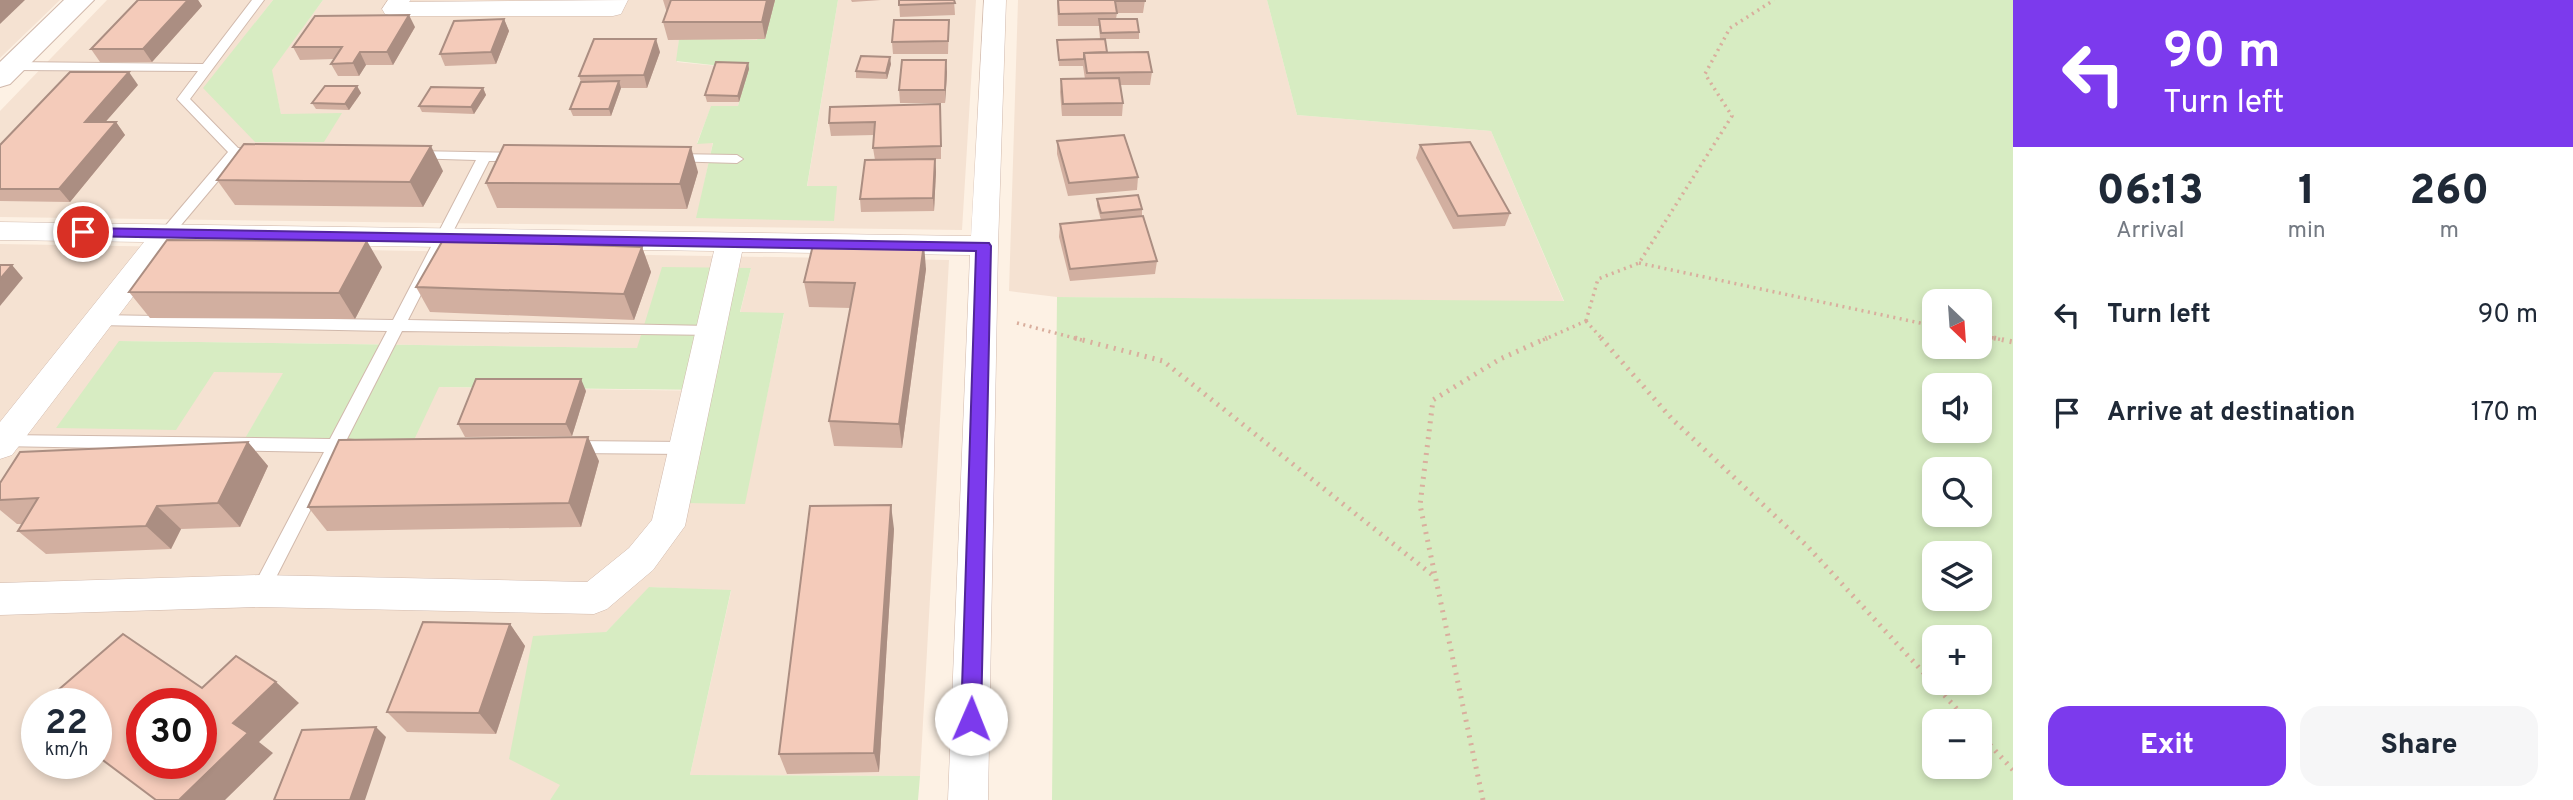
<!DOCTYPE html>
<html lang="en">
<head>
<meta charset="utf-8">
<style>
	body { margin:0; font-family:Overpass,sans-serif; background:#f6f6f7; color:#1f2937; height:100vh; display:flex; flex-direction:column; font-size:26px; white-space:nowrap }
	* { box-sizing:border-box; margin:0 }
	p { font-size:23px; color:#747a83 }
	.icon { flex:none; width:38px; height:38px; fill:none; stroke:currentColor; stroke-width:2; stroke-linecap:round; stroke-linejoin:round }
	.map { position:relative; flex:1; overflow:hidden }
	.details { display:flex; flex-direction:column; background:#fff; width:560px }
	.details>* { flex:none }
	.hud { background:#7c3aed; color:#fff; overflow:hidden }
	.needle { width:46px; rotate:155deg }
	.buttons { position:absolute; left:1922px; top:289px; display:grid; gap:14px }
	.buttons a { display:grid; place-items:center; width:70px; height:70px; border-radius:14px; background:#fff; box-shadow:0 4px 10px #0003; font-size:35px }
	.speed { position:absolute; left:21px; top:688px; display:flex; gap:14px; font-size:35px; font-weight:700; text-align:center }
	.speed>* { display:grid; place-content:center; width:91px; height:91px; border-radius:50%; background:#fff; box-shadow:0 4px 10px #0003; line-height:1 }
	.speed small { font-size:18px; font-weight:400 }
	.speed .limit { border:10px solid #d22; background:#fff; color:#111 }
	.pin { position:absolute; display:grid; place-items:center; width:60px; height:60px; color:#fff; margin:-30px; border:4px solid #fff; border-radius:50%; box-shadow:0 2px 7px #0007 }
	.me { position:absolute; width:77px; margin:-38px; rotate:1deg; stroke-linejoin:round; filter:drop-shadow(0 0 5px #0008) }
	.turn { display:flex; align-items:center; gap:24px; height:147px; padding:0 35px; font-size:32px }
	.turn .icon { width:91px; height:91px; stroke-width:2.5 }
	.turn b { display:block; font-size:49px; line-height:60px }
	.eta { display:flex; justify-content:space-evenly; align-items:center; height:119px; text-align:center }
	.eta b { font-size:42px; font-weight:800; line-height:49px }
	.primary-button { display:flex; gap:14px; margin-top:auto; padding:14px 35px }
	.primary-button a { flex:1; height:80px; border-radius:21px; background:#7c3aed; color:#fff; font-size:28px; font-weight:800; line-height:80px; text-align:center }
	.primary-button a+a { background:#f6f6f7; color:#1f2937 }
	ul { padding:0; list-style:none }
	li { display:flex; align-items:center; gap:21px; height:98px; padding:0 35px }
	li div { flex:1 }
	li b { display:block; font-size:26px }
	li em { font-style:normal }
	main { display:flex; flex:1; min-height:0 }
	.map>svg:first-child { display:block }
	.residential { fill:#f5e2d2; fill-rule:evenodd }
	.green { fill:#d7ecc2; fill-rule:evenodd }
	.lines { fill:none; stroke-linecap:round; stroke-linejoin:round }
	.service-casing { stroke:#d1b9ac; stroke-width:2 }
	.minor-casing { stroke:#d1b9ac; stroke-width:1 }
	.tertiary-casing { stroke:#d1b9ac; stroke-width:2 }
	.path-far1 { stroke:#d9ae9d; stroke-width:3.5; stroke-dasharray:2 4.5; stroke-linecap:butt }
	.path { stroke:#d9ae9d; stroke-width:5; stroke-dasharray:2 6; stroke-linecap:butt }
	.service { fill:#fff; fill-rule:evenodd }
	.minor { fill:#fff; fill-rule:evenodd }
	.tertiary { fill:#fff; fill-rule:evenodd }
	.wall { fill:#d2afa0 }
	.shaded-wall { fill:#ab8e82 }
	.building { fill:#f4cbba; stroke:#ab8e82; stroke-width:2; fill-rule:evenodd }
	.route { fill:#7c3aed; stroke:#51269a; stroke-width:2 }
</style>
</head>
<body>
<main>
<div class="map">
<svg width="2013" height="800" viewBox="0 0 2013 800">
	<rect width="100%" height="100%" fill="#fdf1e4"/>
	<!-- residential -->
	<g class="residential">
		<polygon points="0,0 60,0 0,58"/>
		<polygon points="107,0 273,0 204,88 281,114 271,70 323,0 769,0 757,40 679,40 677,62 748,69 738,106 711,107 697,143 713,142 697,218 807,187 838,0 976,0 962,230 0,217 0,111"/>
		<polygon points="1018,0 1267,0 1297,115 1491,131 1564,302 1057,297 1009,291"/>
		<path d="M0,244l949,16 -29,516 -230,-1 41,-184 -81,-4 -44,45 -45,153 -11,15h-550zM751,268l-11,45 44,1 -40,190 -31,-113 -275,-4 -193,52 39,-67h-71l-94,-31 518,7zM37,704h59v59h-59zM142,704h59v59h-59z"/>
	</g>
	<!-- green -->
	<g class="green">
		<polygon points="273,0 323,0 272,70 281,114 342,113 324,142 255,142 203,88"/>
		<polygon points="769,0 838,0 807,186 837,186 834,221 696,218 713,143 697,144 711,106 738,106 748,69 676,61 679,39 757,40"/>
		<path d="M1267,0h746v800h-961l5,-503 507,4 -73,-170 -194,-16zM1979,301v45h-45v-45zM1979,385v45h-45v-45zM1979,469v45h-45v-45zM1979,553v45h-45v-45zM1934,637h45v45h-45zM1934,721h45v45h-45z"/>
		<polygon points="662,267 751,268 740,312 784,313 745,504 685,503 712,390 439,387 413,442 244,440 283,373 214,372 176,430 56,428 119,341 637,348"/>
		<polygon points="649,587 731,590 690,775 920,776 918,800 550,800 560,785 509,759 533,636 606,632"/>
	</g>
	<g class="lines">
		<!-- service casing -->
		<g class="service-casing">
			<g id="service">
				<polygon points="252,0 264,0 190,99 238,148 258,148 264,152 258,156 239,156 171,237 166,239 159,234 161,231 228,152 177,99 198,71 12,70 6,66 12,62 203,64"/>
				<polygon points="414,151 517,153 523,157 517,161 489,161 408,320 711,326 718,331 716,335 402,331 347,439 363,441 365,446 363,451 340,452 266,597 260,599 254,597 251,591 324,452 0,446 0,436 4,435 330,439 387,331 98,325 91,320 98,315 393,320 476,160 409,158 409,152"/>
				<polygon points="673,154 737,155 743,159 737,163 668,161 668,155"/>
				<polygon points="572,441 685,442 691,443 693,448 691,453 685,454 572,453 566,452 564,447 566,442"/>
			</g>
		</g>
		<!-- minor casing -->
		<g class="minor-casing">
			<g id="minor">
				<polygon points="388,0 411,0 409,2 628,0 621,14 613,16 393,16 385,14 382,9"/>
				<polygon points="984,0 1006,0 998,246 988,800 948,800 970,255 742,252 685,526 653,570 607,609 594,614 260,607 0,615 0,583 260,575 587,582 629,548 652,520 714,251 174,243 12,455 0,459 0,422 144,242 0,240 0,222 971,236"/>
			</g>
		</g>
		<!-- tertiary casing -->
		<g class="tertiary-casing">
			<polygon id="tertiary" points="64,0 94,0 10,84 0,87 0,62"/>
		</g>
		<!-- path-far1 -->
		<g class="path-far1">
			<polyline points="1639,263 1934,326"/>
			<polyline points="1586,321 1603,340"/>
			<polyline points="1586,321 1598,279 1639,263 1732,116 1705,74 1730,28 1774,0"/>
			<polyline points="1017,323 1082,340"/>
			<polyline points="1979,335 2003,340"/>
			<polyline points="1543,340 1586,321"/>
		</g>
		<!-- path -->
		<g class="path">
			<polyline points="1075,338 1163,361 1435,577"/>
			<polyline points="1601,338 1672,419 1808,547 1968,721"/>
			<polyline points="1994,338 2013,342"/>
			<polyline points="1979,733 2013,770"/>
			<polyline points="1483,800 1420,505 1433,400 1500,359 1547,338"/>
		</g>
		<!-- service -->
		<use href="#service" class="service"/>
		<!-- minor -->
		<use href="#minor" class="minor"/>
		<!-- tertiary -->
		<use href="#tertiary" class="tertiary"/>
	</g>
	<!-- wall -->
	<g class="wall">
		<polygon points="188,0 198,0 202,6 152,62 100,62 91,49"/>
		<polygon points="663,0 775,0 765,39 668,40 663,22 667,13"/>
		<polygon points="851,0 881,0 852,2"/>
		<polygon points="899,0 954,0 955,15 900,17"/>
		<polygon points="1057,0 1145,0 1143,13 1117,13 1116,19 1139,32 1139,39 1105,39 1107,52 1152,72 1150,85 1120,85 1123,103 1122,116 1062,116 1060,92 1061,79 1085,79 1083,66 1059,66 1057,40 1100,39 1099,26 1058,26"/>
		<polygon points="504,19 509,31 496,64 445,66 440,54"/>
		<polygon points="949,20 948,54 893,54 892,42"/>
		<polygon points="415,27 393,65 366,65 359,76 338,76 331,64 334,59 300,60 293,47"/>
		<polygon points="660,52 647,88 621,88 611,116 573,116 570,109 581,82 579,76"/>
		<polygon points="748,63 749,69 739,102 707,102 705,95"/>
		<polygon points="891,64 887,79 856,78 856,71"/>
		<polygon points="947,72 945,103 900,103 899,90"/>
		<polygon points="138,85 105,122 116,122 125,135 70,202 0,201 0,145"/>
		<polygon points="357,86 361,93 349,110 316,109 312,103"/>
		<polygon points="483,88 486,95 474,114 422,112 419,106"/>
		<polygon points="941,117 941,159 925,159 935,159 936,172 934,211 861,212 860,199 875,160 873,148 874,135 831,136 829,123"/>
		<polygon points="1057,141 1138,177 1137,190 1068,196 1057,154"/>
		<polygon points="1420,145 1510,213 1505,226 1453,229 1416,158"/>
		<polygon points="443,171 423,207 235,205 217,180"/>
		<polygon points="698,172 687,209 497,208 486,183"/>
		<polygon points="1097,199 1142,209 1142,216 1101,220 1097,206"/>
		<polygon points="1060,224 1157,261 1155,274 1070,281 1059,237"/>
		<polygon points="642,247 651,272 634,320 430,312 416,287"/>
		<polygon points="382,267 355,319 150,318 129,292"/>
		<polygon points="926,269 902,448 834,446 829,421 851,308 809,307 804,282"/>
		<polygon points="586,391 572,436 465,437 458,424"/>
		<polygon points="248,442 268,466 240,527 181,529 171,549 46,554 18,531 22,524 17,524 0,510 0,500"/>
		<polygon points="599,461 581,527 327,531 308,507"/>
		<polygon points="894,529 879,772 787,774 779,754"/>
		<polygon points="510,624 525,646 496,734 407,732 387,712"/>
	</g>
	<!-- shaded-wall -->
	<g class="shaded-wall">
		<polygon points="0,0 25,0 0,24"/>
		<polygon points="188,0 198,0 202,6 152,62 143,49"/>
		<polygon points="767,0 775,0 765,39 762,22"/>
		<polygon points="409,15 415,27 393,65 387,52"/>
		<polygon points="504,19 509,31 496,64 491,52"/>
		<polygon points="656,39 660,52 647,88 644,75"/>
		<polygon points="360,52 366,65 359,76 353,63"/>
		<polygon points="890,57 891,64 887,79 886,73"/>
		<polygon points="946,60 947,72 945,103 945,90"/>
		<polygon points="748,63 749,69 739,102 738,96"/>
		<polygon points="129,72 138,85 94,135 85,122"/>
		<polygon points="619,81 621,88 611,116 609,109"/>
		<polygon points="357,86 361,93 349,110 345,104"/>
		<polygon points="483,88 486,95 474,114 471,107"/>
		<polygon points="116,122 125,135 70,202 59,189"/>
		<polygon points="431,146 443,171 423,207 410,182"/>
		<polygon points="691,147 698,172 687,209 680,184"/>
		<polygon points="935,159 936,172 934,211 933,198"/>
		<polygon points="367,241 382,267 355,319 339,293"/>
		<polygon points="924,244 926,269 902,448 899,424"/>
		<polygon points="642,247 651,272 634,320 624,294"/>
		<polygon points="12,265 23,278 0,306 0,279"/>
		<polygon points="581,379 586,391 572,436 566,424"/>
		<polygon points="588,437 599,461 581,527 569,503"/>
		<polygon points="248,442 268,466 240,527 218,503"/>
		<polygon points="891,505 894,529 879,772 874,753"/>
		<polygon points="157,506 181,529 171,549 146,526"/>
		<polygon points="510,624 525,646 496,734 479,713"/>
		<polygon points="276,682 299,703 259,742 273,753 225,800 179,800 233,723"/>
		<polygon points="376,727 386,737 365,800 350,800"/>
	</g>
	<!-- building -->
	<g class="building">
		<polygon points="138,0 188,0 143,49 91,49"/>
		<polygon points="671,0 767,0 762,22 663,22"/>
		<polygon points="899,0 954,0 955,3 899,5"/>
		<polygon points="1058,0 1145,0 1145,1 1115,1 1117,13 1059,14"/>
		<polygon points="409,15 387,52 360,52 353,63 331,64 342,47 293,47 315,16"/>
		<polygon points="504,19 491,52 440,54 454,21"/>
		<polygon points="1099,19 1137,19 1139,32 1101,33"/>
		<polygon points="894,20 949,20 948,41 892,42"/>
		<polygon points="594,39 656,39 644,75 579,76"/>
		<polygon points="1105,39 1107,52 1084,53 1084,59 1059,60 1057,40"/>
		<polygon points="1148,52 1152,72 1087,73 1084,53"/>
		<polygon points="861,56 890,57 886,73 856,71"/>
		<polygon points="902,60 946,60 945,90 899,90"/>
		<polygon points="716,62 748,63 738,96 705,95"/>
		<polygon points="70,72 129,72 85,122 116,122 59,189 0,189 0,145"/>
		<polygon points="1119,78 1123,103 1063,104 1061,79"/>
		<polygon points="619,81 609,109 570,109 581,82"/>
		<polygon points="325,86 357,86 345,104 312,103"/>
		<polygon points="431,87 483,88 471,107 419,106"/>
		<polygon points="940,104 941,146 873,148 875,122 829,123 830,107"/>
		<polygon points="1124,135 1138,177 1069,183 1057,141"/>
		<polygon points="1470,142 1510,213 1458,216 1420,145"/>
		<polygon points="244,144 431,146 410,182 217,180"/>
		<polygon points="504,145 691,147 680,184 486,183"/>
		<polygon points="935,159 933,198 860,199 865,160"/>
		<polygon points="1138,195 1142,209 1101,213 1097,199"/>
		<polygon points="1143,216 1157,261 1070,269 1060,224"/>
		<polygon points="167,240 367,241 339,293 129,292"/>
		<polygon points="443,240 642,247 624,294 416,287"/>
		<polygon points="814,241 924,244 899,424 829,421 855,283 804,282"/>
		<polygon points="0,265 12,265 0,279"/>
		<polygon points="476,379 581,379 566,424 458,424"/>
		<polygon points="588,437 569,503 308,507 339,440"/>
		<polygon points="248,442 218,503 157,506 146,526 18,531 38,498 0,500 0,483 20,452"/>
		<polygon points="891,505 874,753 779,754 810,506"/>
		<polygon points="423,622 510,624 479,713 387,712"/>
		<path d="M123,634l79,54 34,-32 40,26 -43,41 15,10 -69,67h-23l-60,-45v-51h-54zM142,704h59v59h-59z"/>
		<polygon points="376,727 350,800 274,800 302,730"/>
	</g>
	<!-- route -->
	<polygon class="route" points="83,228 989,243 991,246 981,719 978,726 971,728 964,726 961,719 976,251 78,236 76,232"/>
</svg>
<div class="buttons">
<a><svg class="needle" viewBox="-14 -14 28 28"><path d="M0-13l5 13h-10z" fill="#e53935"/><path d="M0 13l5-13h-10z" fill="#747a83"/></svg></a>
<a><svg class="icon" aria-label="sound" viewBox="0 0 24 24"><path d="M4 9h4l5-4v14l-5-4H4zM17 9q2 3 0 6"/></svg></a>
<a><svg class="icon" aria-label="search" viewBox="0 0 24 24"><circle cx="10" cy="10" r="6"/><path d="M15 15l6 6"/></svg></a>
<a><svg class="icon" aria-label="layers" viewBox="0 0 24 24"><path d="M12 4l9 5-9 5-9-5zM3 14l9 5 9-5"/></svg></a>
<a>+</a>
<a>−</a>
</div>
<div class="speed"><div>22<small>km/h</small></div><div class="limit">30</div></div>
<div class="pin" style="left:83px;top:232px;background:#d93025"><svg class="icon" aria-label="arrive" viewBox="0 0 24 24"><path d="M6 21V4h12l-3 4 3 4H6"/></svg></div>
<svg class="me" style="left:971px;top:719px" viewBox="-20 -20 40 40"><circle r="19" fill="#fff"/><path d="M0-13L10 11 0 6-10 11z" fill="#7c3aed"/></svg>
</div>
<section class="details">
<div class="hud">
<div class="turn"><svg class="icon" aria-label="left" viewBox="0 0 24 24"><path d="M17 20v-9H6M10 6l-5 5 5 5"/></svg><div><b>90 m</b>Turn left</div></div>
</div>
<div class="eta">
<div><b>06:13</b><p>Arrival</p></div>
<div><b>1</b><p>min</p></div>
<div><b>260</b><p>m</p></div>
</div>
<ul>
<li><svg class="icon" aria-label="left" viewBox="0 0 24 24"><path d="M17 20v-9H6M10 6l-5 5 5 5"/></svg><div><b>Turn left</b></div><em>90 m</em></li>
<li><svg class="icon" aria-label="arrive" viewBox="0 0 24 24"><path d="M6 21V4h12l-3 4 3 4H6"/></svg><div><b>Arrive at destination</b></div><em>170 m</em></li>
</ul>
<div class="primary-button"><a>Exit</a><a>Share</a></div>
</section>
</main>
</body>
</html>
